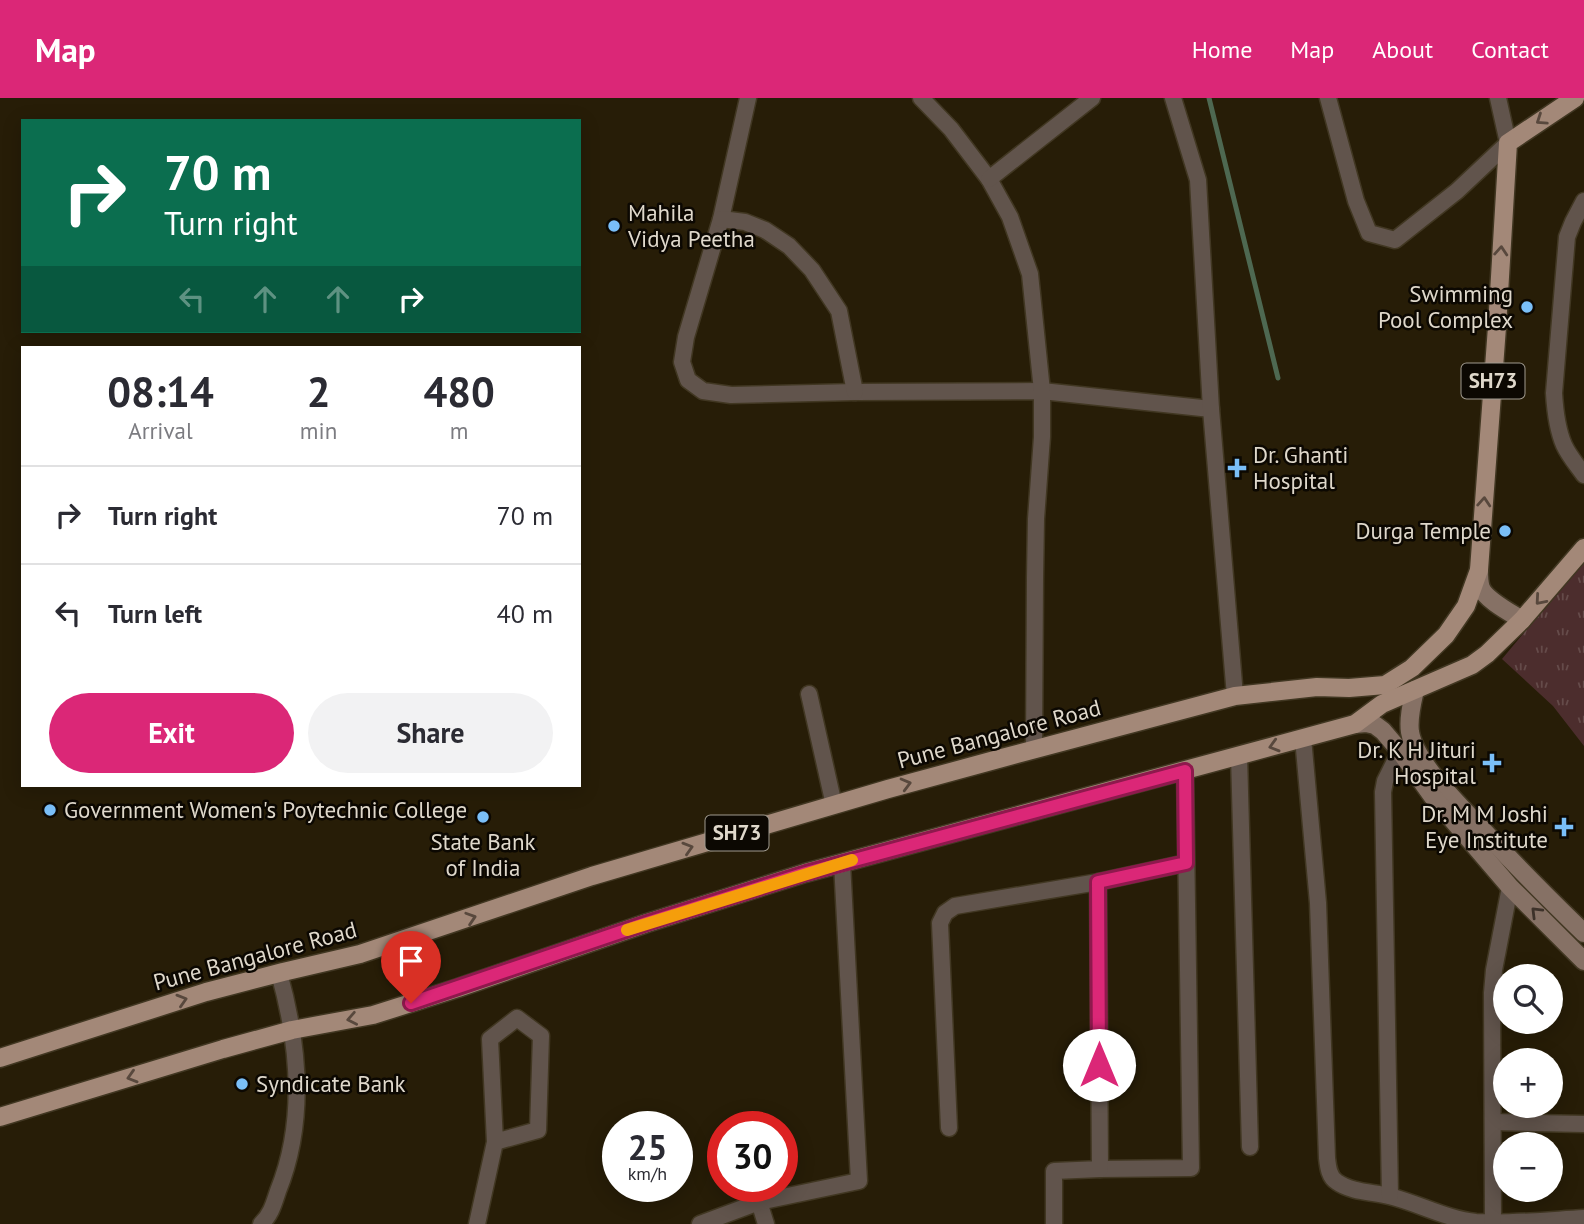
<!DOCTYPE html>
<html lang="en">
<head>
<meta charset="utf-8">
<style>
	body { margin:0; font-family:"PT Sans",sans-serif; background:#f2f2f3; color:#2b2b33; height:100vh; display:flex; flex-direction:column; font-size:26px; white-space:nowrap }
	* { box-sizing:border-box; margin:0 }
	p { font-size:23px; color:#7c7c81 }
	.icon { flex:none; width:38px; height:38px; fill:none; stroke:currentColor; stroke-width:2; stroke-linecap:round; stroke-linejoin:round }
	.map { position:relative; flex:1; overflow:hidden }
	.panel { position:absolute; left:21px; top:248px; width:560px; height:441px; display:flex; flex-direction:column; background:#fff; border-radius:0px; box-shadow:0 4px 18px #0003 }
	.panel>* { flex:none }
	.banner { position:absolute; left:21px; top:21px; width:560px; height:214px; border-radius:0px; box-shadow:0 4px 18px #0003; background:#0b6e4f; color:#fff; overflow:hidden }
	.buttons { position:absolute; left:1493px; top:866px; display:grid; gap:14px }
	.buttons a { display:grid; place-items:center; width:70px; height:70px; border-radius:50%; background:#fff; box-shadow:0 4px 18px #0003; font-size:35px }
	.speed { position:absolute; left:602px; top:1013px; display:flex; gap:14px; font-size:35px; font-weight:700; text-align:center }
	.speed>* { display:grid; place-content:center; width:91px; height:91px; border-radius:50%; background:#fff; box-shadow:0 4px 18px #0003; line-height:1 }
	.speed small { font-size:18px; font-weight:400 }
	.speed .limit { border:10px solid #d22; background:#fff; color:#111 }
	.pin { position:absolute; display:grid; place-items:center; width:60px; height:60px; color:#fff; margin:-72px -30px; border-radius:50% 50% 50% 0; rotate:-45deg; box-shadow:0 0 7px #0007 }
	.pin .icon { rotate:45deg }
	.me { position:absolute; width:77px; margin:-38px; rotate:0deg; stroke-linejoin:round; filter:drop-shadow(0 0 5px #0008) }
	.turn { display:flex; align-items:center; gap:24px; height:147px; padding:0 28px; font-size:32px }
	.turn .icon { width:91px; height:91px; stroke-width:2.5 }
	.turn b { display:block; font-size:49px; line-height:60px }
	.lanes { display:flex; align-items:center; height:66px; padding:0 28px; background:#0003; justify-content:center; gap:35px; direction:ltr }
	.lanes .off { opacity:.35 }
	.eta { display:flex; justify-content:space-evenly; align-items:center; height:119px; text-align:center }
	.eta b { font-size:42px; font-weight:800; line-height:49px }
	.primary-button { display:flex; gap:14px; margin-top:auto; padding:14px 28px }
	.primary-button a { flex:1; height:80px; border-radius:42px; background:#db2777; color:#fff; font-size:28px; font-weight:800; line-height:80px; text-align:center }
	.primary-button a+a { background:#f2f2f3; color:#2b2b33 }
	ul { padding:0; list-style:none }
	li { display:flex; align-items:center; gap:21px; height:98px; padding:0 28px; border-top:2px solid #e1e1e2 }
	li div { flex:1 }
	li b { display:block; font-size:26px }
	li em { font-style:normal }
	header { display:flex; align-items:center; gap:42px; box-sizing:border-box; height:98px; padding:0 35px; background:#db2777; color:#fff }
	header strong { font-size:33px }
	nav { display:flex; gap:38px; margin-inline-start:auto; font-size:24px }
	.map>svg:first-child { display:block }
	.grass { fill:url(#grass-tufts) }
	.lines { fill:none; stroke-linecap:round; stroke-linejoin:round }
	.stream { stroke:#4e6851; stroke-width:5 }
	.street-casing { stroke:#413722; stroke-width:19 }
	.secondary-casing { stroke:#413722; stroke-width:21 }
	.primary-casing { stroke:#413722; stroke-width:21 }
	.street { stroke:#61544c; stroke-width:16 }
	.secondary { stroke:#867165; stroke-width:18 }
	.primary { stroke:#a38878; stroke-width:18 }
	.oneway { stroke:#58483d }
	.oneway2 { stroke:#3d322a }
	.route-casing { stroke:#8e194d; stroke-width:18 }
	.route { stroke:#db2777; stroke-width:12 }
	.slow { stroke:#f59e0b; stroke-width:12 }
	.poi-dot { fill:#7abff8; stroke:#0c0802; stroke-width:2.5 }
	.labels { text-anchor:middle; stroke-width:5; stroke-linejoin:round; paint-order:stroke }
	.shield { fill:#0c0802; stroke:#a09a8f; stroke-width:2 }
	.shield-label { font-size:21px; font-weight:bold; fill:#dfd8cb }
	.poi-label { font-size:23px; fill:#dfd8cb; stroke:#0c0802; text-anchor:start }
	.street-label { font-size:23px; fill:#dfd8cb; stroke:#0c0802 }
</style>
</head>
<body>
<header>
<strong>Map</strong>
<nav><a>Home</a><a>Map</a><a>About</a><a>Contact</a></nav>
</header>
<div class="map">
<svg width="1584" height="1126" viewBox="0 0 1584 1126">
	<defs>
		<pattern id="grass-tufts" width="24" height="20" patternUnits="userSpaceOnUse" patternTransform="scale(1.75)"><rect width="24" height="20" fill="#4c2d2d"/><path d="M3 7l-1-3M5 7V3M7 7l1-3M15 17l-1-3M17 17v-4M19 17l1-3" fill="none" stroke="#654b4a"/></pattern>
	</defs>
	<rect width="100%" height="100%" fill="#271d07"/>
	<!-- grass -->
	<polygon class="grass" points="1584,463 1584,648 1553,608 1502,561"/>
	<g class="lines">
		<!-- stream -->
		<polyline class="stream" points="1209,0 1278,280"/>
		<!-- street casing -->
		<g class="street-casing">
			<g id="street">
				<polyline points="748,0 721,121 686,239 682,264 688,282 703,293 731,297 855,294 1042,293 1211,311"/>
				<polyline points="921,0 951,31 989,81 1010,119 1030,176 1042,293 1042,339 1036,421 1035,480 1034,652"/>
				<polyline points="1173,0 1198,82 1211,311 1235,598"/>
				<polyline points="1328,0 1356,103 1369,135 1395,142 1457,93 1508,45 1498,0"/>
				<polyline points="989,81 1092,0"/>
				<path d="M1584,103l-11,21 -6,15 -13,156c1,17 3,36 10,52 5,11 13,20 20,30"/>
				<polyline points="721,121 745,124 765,132 789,148 812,172 839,213 855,294"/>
				<polyline points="809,596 834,707"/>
				<path d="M1303,640l15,165 9,255c1,9 2,19 10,24 14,10 35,10 52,14 29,7 57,23 87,26 36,2 73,-2 108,-4"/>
				<polyline points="1239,658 1250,1049"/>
				<polyline points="1493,1024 1584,1026"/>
				<polyline points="949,1030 940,825 945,815 955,808 1098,784"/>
				<polyline points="1100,1071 1191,1070 1185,673"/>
				<polyline points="754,1088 766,1126"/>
				<polyline points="1390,1098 1383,694 1385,683 1400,653"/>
				<polyline points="1493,1125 1492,895 1494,872 1510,789"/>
				<path d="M261,1126c10,-9 13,-21 17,-33 28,-69 21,-147 1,-218"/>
				<polyline points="477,1126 495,1044 490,941 517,920 541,938 538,1032 495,1044"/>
				<polyline points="700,1126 759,1104 859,1083 842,765"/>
				<polyline points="1054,1126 1054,1073 1100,1071 1098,784 1186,765"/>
			</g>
		</g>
		<!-- secondary casing -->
		<g class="secondary-casing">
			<g id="secondary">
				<path d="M1479,472c0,6 0,13 2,18 5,12 30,25 41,32"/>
				<path d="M1415,592c-3,13 -7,28 -5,42 5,30 48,72 69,94 34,37 69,72 105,107"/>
				<polyline points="1355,626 1366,625 1375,627 1383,633 1400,653 1433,699 1510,789 1584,863"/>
			</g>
		</g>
		<!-- primary casing -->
		<g class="primary-casing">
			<g id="primary">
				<polyline points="0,960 206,894 283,874 360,856 592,778 888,691 1002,660 1235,598 1317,589 1349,590 1385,587 1412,570 1446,537 1466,508 1479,472 1497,229 1508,45 1575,0"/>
				<polyline points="0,1019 223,951 292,932 373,917 458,890 647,825 805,775 1355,626 1382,606 1472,567 1487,556 1522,522 1584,450"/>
			</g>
		</g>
		<!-- street -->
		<use href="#street" class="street"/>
		<!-- secondary -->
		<use href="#secondary" class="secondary"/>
		<!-- primary -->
		<use href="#primary" class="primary"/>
	</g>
	<!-- one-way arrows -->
	<defs><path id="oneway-chevron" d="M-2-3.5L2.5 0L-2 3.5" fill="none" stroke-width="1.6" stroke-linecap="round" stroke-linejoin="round" transform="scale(1.75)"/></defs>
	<g class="oneway">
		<use href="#oneway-chevron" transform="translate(1541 22) rotate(146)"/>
		<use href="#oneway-chevron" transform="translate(1501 153) rotate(-86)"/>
		<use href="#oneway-chevron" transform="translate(1484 404) rotate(-86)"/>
		<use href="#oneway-chevron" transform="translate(1540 502) rotate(131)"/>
		<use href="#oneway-chevron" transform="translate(1274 648) rotate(164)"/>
		<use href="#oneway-chevron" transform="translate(906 686) rotate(-15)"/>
		<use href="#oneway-chevron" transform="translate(688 750) rotate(-17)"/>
		<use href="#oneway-chevron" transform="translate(471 820) rotate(-18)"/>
		<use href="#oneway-chevron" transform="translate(182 902) rotate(-17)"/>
		<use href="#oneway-chevron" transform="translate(352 921) rotate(169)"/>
		<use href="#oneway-chevron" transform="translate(132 979) rotate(163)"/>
	</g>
	<use class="oneway2" href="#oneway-chevron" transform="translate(1536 814) rotate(-135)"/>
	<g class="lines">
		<!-- route casing -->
		<g class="route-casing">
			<polyline id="route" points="411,905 647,825 806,775 1185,673 1186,765 1098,784 1099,967"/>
		</g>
		<!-- route -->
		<use href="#route" class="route"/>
		<!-- slow -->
		<polyline class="slow" points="627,832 852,762"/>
	</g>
	<!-- markers -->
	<g class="poi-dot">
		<circle cx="614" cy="128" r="7"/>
		<circle cx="1527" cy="209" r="7"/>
		<path d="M1233.5 359.5h7v7h7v7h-7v7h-7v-7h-7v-7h7z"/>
		<circle cx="1505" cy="433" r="7"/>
		<path d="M1488.5 654.5h7v7h7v7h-7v7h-7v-7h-7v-7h7z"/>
		<circle cx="50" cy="712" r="7"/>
		<circle cx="483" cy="719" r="7"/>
		<path d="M1560.5 718.5h7v7h7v7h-7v7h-7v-7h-7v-7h7z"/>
		<circle cx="242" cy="986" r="7"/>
	</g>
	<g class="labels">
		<!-- shield labels -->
		<g class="shield">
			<rect x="1461.5" y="265.5" width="63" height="35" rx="5"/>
			<rect x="705.5" y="717.5" width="63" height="35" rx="5"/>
		</g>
		<g class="shield-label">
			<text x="1493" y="290">SH73</text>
			<text x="737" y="742">SH73</text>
		</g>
		<!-- poi labels -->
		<g class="poi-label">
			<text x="628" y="123">Mahila<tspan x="628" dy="26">Vidya Peetha</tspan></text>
			<text x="1513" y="204" text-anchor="end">Swimming<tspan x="1513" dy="26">Pool Complex</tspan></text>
			<text x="1253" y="365">Dr. Ghanti<tspan x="1253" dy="26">Hospital</tspan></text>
			<text x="1491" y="441" text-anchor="end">Durga Temple</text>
			<text x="1476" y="660" text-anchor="end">Dr. K H Jituri<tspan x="1476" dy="26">Hospital</tspan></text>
			<text x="64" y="720">Government Women's Poytechnic College</text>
			<text x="1548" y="724" text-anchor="end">Dr. M M Joshi<tspan x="1548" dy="26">Eye Institute</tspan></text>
			<text x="483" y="752" text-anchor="middle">State Bank<tspan x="483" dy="26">of India</tspan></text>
			<text x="256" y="994">Syndicate Bank</text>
		</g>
		<!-- street labels -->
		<g class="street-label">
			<text transform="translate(999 636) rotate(-15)" y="8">Pune Bangalore Road</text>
			<text transform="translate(255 858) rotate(-15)" y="8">Pune Bangalore Road</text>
		</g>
	</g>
</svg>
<div class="buttons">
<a><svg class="icon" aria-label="search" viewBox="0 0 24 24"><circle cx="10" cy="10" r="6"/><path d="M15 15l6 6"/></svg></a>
<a>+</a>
<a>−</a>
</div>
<div class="speed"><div>25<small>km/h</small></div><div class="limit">30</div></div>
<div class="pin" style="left:411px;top:905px;background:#d93025"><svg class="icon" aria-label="arrive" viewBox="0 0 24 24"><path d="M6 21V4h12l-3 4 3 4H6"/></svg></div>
<svg class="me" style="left:1099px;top:967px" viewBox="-20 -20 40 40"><circle r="19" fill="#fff"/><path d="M0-13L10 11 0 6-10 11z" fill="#db2777"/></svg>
<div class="banner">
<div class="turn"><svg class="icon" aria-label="right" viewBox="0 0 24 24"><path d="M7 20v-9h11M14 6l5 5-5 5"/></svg><div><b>70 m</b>Turn right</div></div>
<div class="lanes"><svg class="icon off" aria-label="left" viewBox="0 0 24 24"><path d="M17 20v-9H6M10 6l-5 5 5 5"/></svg><svg class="icon off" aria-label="ahead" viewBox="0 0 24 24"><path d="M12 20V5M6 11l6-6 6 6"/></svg><svg class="icon off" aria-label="ahead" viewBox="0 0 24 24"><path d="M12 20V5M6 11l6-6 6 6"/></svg><svg class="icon" aria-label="right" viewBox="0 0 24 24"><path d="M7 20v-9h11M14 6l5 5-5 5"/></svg></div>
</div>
<section class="panel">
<div class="eta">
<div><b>08:14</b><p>Arrival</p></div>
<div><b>2</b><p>min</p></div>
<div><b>480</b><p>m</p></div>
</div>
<ul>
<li><svg class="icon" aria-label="right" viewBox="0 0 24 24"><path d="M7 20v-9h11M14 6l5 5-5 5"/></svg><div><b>Turn right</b></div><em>70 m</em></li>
<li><svg class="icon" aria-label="left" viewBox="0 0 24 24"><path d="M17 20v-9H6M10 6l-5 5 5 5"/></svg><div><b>Turn left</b></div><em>40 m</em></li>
</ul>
<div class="primary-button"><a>Exit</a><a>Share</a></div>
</section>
</div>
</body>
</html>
